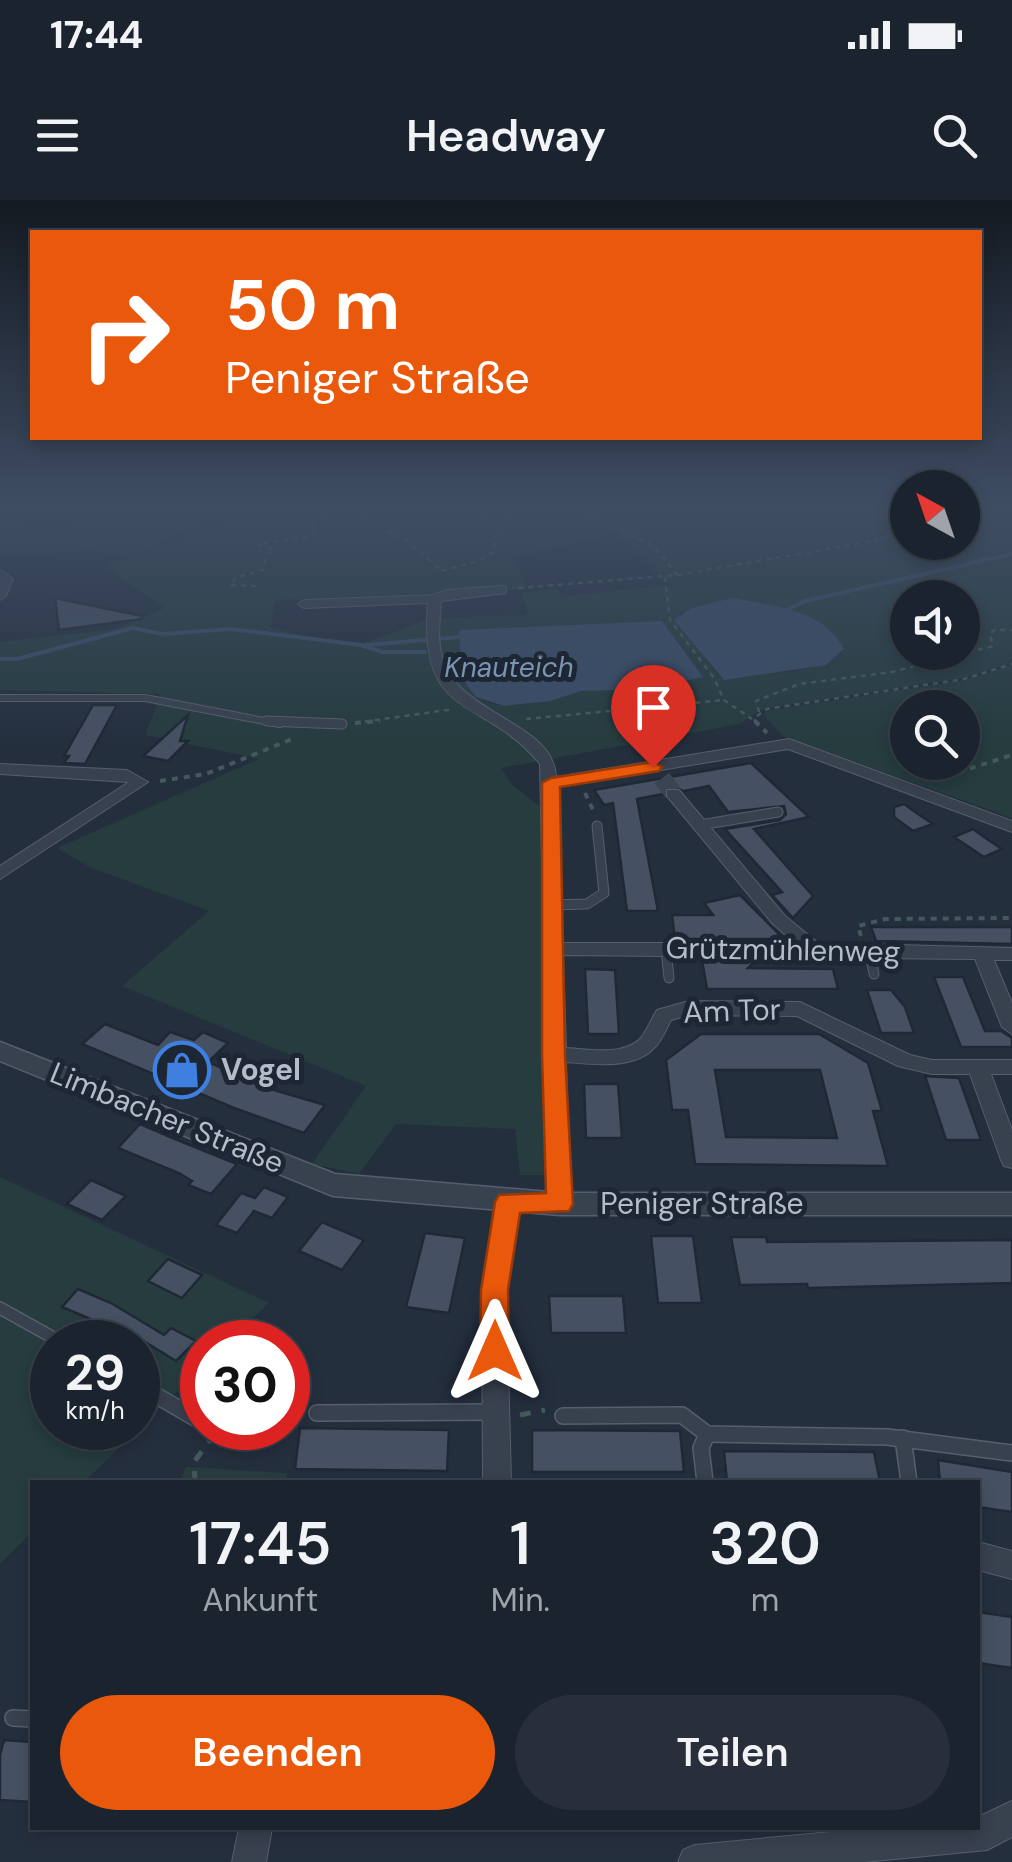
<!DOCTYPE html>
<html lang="de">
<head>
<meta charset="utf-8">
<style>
	body { margin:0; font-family:"DM Sans",sans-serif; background:#282f3a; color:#f1f3f6; height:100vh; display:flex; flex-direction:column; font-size:38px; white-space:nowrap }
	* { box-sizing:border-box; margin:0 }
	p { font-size:32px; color:#a0a4aa }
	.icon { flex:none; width:55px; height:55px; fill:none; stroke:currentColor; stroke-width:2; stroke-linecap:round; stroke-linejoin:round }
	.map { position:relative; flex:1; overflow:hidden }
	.side { position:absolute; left:30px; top:1280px; width:950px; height:350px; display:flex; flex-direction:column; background:#1b232e; border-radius:0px; box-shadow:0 5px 15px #0003,0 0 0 2px #39404a }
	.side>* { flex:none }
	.banner { position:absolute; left:30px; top:30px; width:952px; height:210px; border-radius:0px; box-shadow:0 5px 15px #0003,0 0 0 2px #39404a; background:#ea580c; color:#fff; overflow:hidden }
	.needle { width:65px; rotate:320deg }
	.buttons { position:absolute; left:890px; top:270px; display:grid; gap:20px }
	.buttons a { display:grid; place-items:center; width:90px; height:90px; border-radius:50%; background:#1b232e; box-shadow:0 5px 15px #0003,0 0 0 2px #39404a; font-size:50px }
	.speed { position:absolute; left:30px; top:1120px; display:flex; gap:20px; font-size:50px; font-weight:700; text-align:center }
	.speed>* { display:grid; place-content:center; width:130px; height:130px; border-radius:50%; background:#1b232e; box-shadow:0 5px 15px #0003,0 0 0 2px #39404a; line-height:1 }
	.speed small { font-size:25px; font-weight:400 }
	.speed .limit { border:15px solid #d22; background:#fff; color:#111 }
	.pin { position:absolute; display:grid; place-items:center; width:85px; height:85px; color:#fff; margin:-102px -42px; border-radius:50% 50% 50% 0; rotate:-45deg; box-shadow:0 0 10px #0007 }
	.pin .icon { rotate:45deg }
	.me { position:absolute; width:110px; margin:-55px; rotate:0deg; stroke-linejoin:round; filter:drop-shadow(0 0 8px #0008) }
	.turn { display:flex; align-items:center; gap:35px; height:210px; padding:0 30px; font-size:45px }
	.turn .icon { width:130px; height:130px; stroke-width:2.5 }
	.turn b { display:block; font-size:70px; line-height:85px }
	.eta { display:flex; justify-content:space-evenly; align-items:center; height:170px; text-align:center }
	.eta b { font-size:60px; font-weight:600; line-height:70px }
	.cta { display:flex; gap:20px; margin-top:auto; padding:20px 30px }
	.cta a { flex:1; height:115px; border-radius:60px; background:#ea580c; color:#fff; font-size:40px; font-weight:600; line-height:115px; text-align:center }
	.cta a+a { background:#282f3a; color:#f1f3f6 }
	.status { display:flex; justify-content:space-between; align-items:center; height:70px; padding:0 50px; background:#1b232e; direction:ltr }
	.status svg { height:28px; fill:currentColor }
	header { display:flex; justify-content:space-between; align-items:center; height:130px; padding:0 30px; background:#1b232e; font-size:45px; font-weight:600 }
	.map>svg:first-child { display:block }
	.green { fill:#263c3f; fill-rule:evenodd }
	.water { fill:#394c67 }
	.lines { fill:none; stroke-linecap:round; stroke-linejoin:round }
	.stream { stroke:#394c67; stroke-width:4 }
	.building { fill:#455162; stroke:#1f2835; stroke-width:2.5; fill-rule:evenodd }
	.minor-tunnel { stroke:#3a4453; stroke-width:18; stroke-dasharray:18 9; stroke-linecap:butt }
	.service-far3-casing { stroke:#565f6c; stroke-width:8 }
	.service-far2-casing { stroke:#565f6c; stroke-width:11 }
	.service-far1-casing { stroke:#565f6c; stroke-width:14 }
	.service-casing { stroke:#565f6c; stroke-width:18 }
	.minor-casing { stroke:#565f6c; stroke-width:2 }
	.tertiary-casing { stroke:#565f6c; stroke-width:3 }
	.path-far2 { stroke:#44595c; stroke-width:2.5; stroke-dasharray:5 5; stroke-linecap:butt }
	.path-far1 { stroke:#44595c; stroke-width:4; stroke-dasharray:6 6; stroke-linecap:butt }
	.path { stroke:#44595c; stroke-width:5; stroke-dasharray:11 11; stroke-linecap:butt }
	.service-far3 { stroke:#38414e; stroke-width:6 }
	.service-far2 { stroke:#38414e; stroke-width:9 }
	.service-far1 { stroke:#38414e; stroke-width:11 }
	.service { stroke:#38414e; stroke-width:15 }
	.minor { fill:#38414e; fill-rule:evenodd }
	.tertiary { fill:#38414e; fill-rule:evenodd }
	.route { fill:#ea580c; stroke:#983908; stroke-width:2.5 }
	.labels { text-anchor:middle; stroke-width:10; stroke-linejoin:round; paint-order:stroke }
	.far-water-label { font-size:28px; font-style:italic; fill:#7c92b1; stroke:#1d2633 }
	.street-label { font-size:30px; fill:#b4bcc9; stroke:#1d2633 }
	.poi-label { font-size:30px; font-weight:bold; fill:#b4bcc9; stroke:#1d2633; text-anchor:start }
</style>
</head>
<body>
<div class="status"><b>17:44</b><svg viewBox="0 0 49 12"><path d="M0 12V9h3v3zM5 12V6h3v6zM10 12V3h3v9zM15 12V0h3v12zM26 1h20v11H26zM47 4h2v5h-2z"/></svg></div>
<header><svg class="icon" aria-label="menu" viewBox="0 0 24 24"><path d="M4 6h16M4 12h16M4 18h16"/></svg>Headway<svg class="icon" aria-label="search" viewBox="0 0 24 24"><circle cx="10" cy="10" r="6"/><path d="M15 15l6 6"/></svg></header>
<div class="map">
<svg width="1012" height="1662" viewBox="0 0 1012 1662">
	<rect width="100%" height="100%" fill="#242f3e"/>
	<!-- green -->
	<g class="green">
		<path d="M272,309h635l1,33h54l1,-33h49v153l-49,16 -201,31 -22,15 -239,44 11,17 30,23 6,367h-28l-5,-46 -119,-5 -37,50 -47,-10 54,-78 -244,-100 87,-75 -117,-43 -35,-20 202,-89 -114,-24 16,-41 -161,-4v-48l115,-13 50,-21 -60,-42 23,-9 -38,-6 -90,4v-42c36,34 93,4 137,1 21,-1 44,6 64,9l-65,32zM617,333l51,52 -106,12 -5,-8 -35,4 6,22 -95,3 -72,26h-26l-65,-17 6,-27 251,-11 -12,-32zM732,398c39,6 92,11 112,52 -20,26 -94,25 -126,24l-25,-32 -14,-28zM908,398h54v54h-54zM460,430l188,59c-23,1 -49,-2 -72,4 -70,17 -119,31 -116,-63z"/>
		<path d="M1012,465v153l-229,-82 -19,-21 2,-4 200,-31zM908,508h54v54h-54z"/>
		<path d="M0,977l269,126 -41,39h-26v25l-118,115h-52v50l-32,32zM52,1142h86v86h-86z"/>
		<polygon points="186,1267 287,1273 286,1282 179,1282"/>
	</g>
	<!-- water -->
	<g class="water">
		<path d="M732,398c40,7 92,11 112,51l-18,16 -102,15 -50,-60 18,-12z"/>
		<polygon points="662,421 703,477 648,489 581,491 550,501 504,506 476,497 462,479 459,430"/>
	</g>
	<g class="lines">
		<!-- stream -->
		<g class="stream">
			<polyline points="782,412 805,401 1012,354"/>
			<polyline points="366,445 459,437"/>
			<polyline points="0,459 17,459 133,428 161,434 231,429 361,445 382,452 425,452"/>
		</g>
	</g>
	<!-- building -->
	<g class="building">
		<polygon points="55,398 142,416 142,419 59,430"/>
		<polygon points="93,505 117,505 85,564 64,563 69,556 64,556"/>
		<polygon points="188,515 180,541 188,541 168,561 143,556"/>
		<polygon points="751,563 809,617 754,629 813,696 793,718 772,695 782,692 725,629 780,620 786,614 784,606 728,612 709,586 684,591 667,586 663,594 637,599 658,711 627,711 613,603 604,605 594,590"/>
		<polygon points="904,604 918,614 933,624 913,631 894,617 894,607"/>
		<polygon points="973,629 987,639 1002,649 984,657 954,637"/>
		<polygon points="740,695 779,734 774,739 675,739 672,715 713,715 704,703"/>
		<polygon points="871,727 1012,727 1012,744 876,741"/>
		<polygon points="702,760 755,761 748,768 833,769 838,789 707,789"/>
		<polygon points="585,769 615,770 619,834 588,834"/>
		<polygon points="934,777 963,777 985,831 1001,831 1012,838 1012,847 961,847"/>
		<polygon points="867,790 891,790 905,807 914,833 881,833"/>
		<polygon points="105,824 158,845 170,832 194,840 203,832 228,843 208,862 274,890 325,905 304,933 234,908 82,844"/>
		<path d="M701,834h118l49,29 14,48h-9l15,55 -193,-2 -7,-54h-16l-6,-50zM715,870h105l17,68 -111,-1z"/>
		<polygon points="925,876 959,878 981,940 946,940"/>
		<polygon points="584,884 618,884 622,938 586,938"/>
		<polygon points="140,924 175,939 237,964 211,994 188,985 192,981 179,973 118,948"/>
		<polygon points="91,980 126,996 102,1020 67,1004"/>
		<polygon points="264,987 288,997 272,1018 254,1011 237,1033 216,1025 241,993 255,998"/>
		<polygon points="322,1022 364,1040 342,1070 299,1051"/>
		<polygon points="425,1033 465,1038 449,1113 406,1107"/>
		<polygon points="651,1036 693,1036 702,1103 658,1103"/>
		<polygon points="731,1037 766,1037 767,1042 1012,1040 1012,1083 808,1088 807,1084 740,1085"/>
		<polygon points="168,1059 202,1075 182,1098 148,1081"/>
		<polygon points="78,1089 111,1103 164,1135 171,1128 196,1141 176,1161 145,1142 124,1142 103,1130 107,1126 62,1107"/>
		<polygon points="549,1096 623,1096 626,1133 551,1133"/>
		<polygon points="300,1228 449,1230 447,1271 295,1269"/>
		<polygon points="532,1230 680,1231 684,1272 532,1272"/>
		<polygon points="724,1251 874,1252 880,1282 727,1282"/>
		<polygon points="938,1260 1012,1272 1012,1312 978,1307 978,1282 940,1282"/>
		<polygon points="978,1412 1012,1417 1012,1468 978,1463"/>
		<polygon points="4,1540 32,1542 32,1602 0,1600 0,1555"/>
	</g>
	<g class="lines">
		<!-- minor-tunnel -->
		<polyline class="minor-tunnel" points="662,578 673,593"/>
		<!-- service-far3 casing -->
		<g class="service-far3-casing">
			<polyline id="service-far3" points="0,498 145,498 280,524"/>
		</g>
		<!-- service-far2 casing -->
		<g class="service-far2-casing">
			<g id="service-far2">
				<polyline points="267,521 342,524"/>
				<polyline points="700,625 778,612"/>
				<polyline points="551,705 587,704 604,693 597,626"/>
				<polyline points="666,749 669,778"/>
				<polyline points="869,750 874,774"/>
			</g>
		</g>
		<!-- service-far1 casing -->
		<g class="service-far1-casing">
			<polyline id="service-far1" points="0,1108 61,1142"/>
		</g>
		<!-- service casing -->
		<g class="service-casing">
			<g id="service">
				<polyline points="138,1185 202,1222"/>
				<polyline points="317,1213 494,1212"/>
				<polyline points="563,1216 682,1215 707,1234 887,1237 1012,1253"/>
				<polyline points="903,1238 909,1282"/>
				<polyline points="705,1282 701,1248 707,1234"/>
				<polyline points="13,1518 32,1519"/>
			</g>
		</g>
		<!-- minor casing -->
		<g class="minor-casing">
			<g id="minor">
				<polygon points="0,370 13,379 6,396 0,400"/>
				<path d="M502,386l4,1v6l-65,8c-1,18 -4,38 1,55 15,60 112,65 114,121l233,-38 223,82v11l-224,-83 -231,38 5,156h233l-22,-19 -106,-128v-6h12l106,126 33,27 194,5v12h-18l18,43v31l-10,-7 -27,-68 -412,-4 3,93c21,1 57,8 74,-9 7,-8 11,-20 17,-29l32,-9 111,1 110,53 22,5h80v14h-21l21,56v38l-8,-2 -3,-6 -31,-86h-38l-34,-8 -101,-50 -108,-1 -18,5c-5,9 -9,21 -17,28 -20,22 -62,16 -88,14l5,142 -3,6 -8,3 -8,-3 -3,-6 -3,-144 -3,-5 3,-5 -6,-286c-57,-70 -122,-41 -112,-161l-124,5 -6,-4 6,-4 129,-5 14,-5z"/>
				<polygon points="0,564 127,570 148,582 0,679 0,666 129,582 0,574"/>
				<polygon points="509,993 517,996 520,1002 506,1089 511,1282 483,1282 482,1089 498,1002 501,996"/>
				<polygon points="978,1342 1012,1351 1012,1379 978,1370"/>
				<polygon points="1012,1601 1012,1637 987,1650 864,1662 678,1662 683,1650 695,1645 873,1628 978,1628 978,1617"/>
				<polygon points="239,1628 272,1628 266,1662 232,1662"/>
			</g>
		</g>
		<!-- tertiary casing -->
		<g class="tertiary-casing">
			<polygon id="tertiary" points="0,842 335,974 560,993 1012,993 1012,1015 560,1015 333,996 0,861"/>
		</g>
		<!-- path-far2 -->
		<g class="path-far2">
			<polyline points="10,309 42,320 101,312"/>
			<polyline points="372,309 363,319 405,339 442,371"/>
			<polyline points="464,309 485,319 496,330"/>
			<polyline points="575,309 652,345 678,375"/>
			<polyline points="442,371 478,361 493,352 499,323 513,309"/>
			<polyline points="665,377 670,420 714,478 724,500 752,519"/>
			<polyline points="256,386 230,385 235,378 263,370 267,355 274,350 258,344 309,337 317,330 310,323 338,309"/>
			<polyline points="518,388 678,375 873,341 908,328"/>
			<polyline points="759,512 756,501 799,484 892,472 993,446 990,434 994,430 1012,430"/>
			<polyline points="526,519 724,500"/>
			<polyline points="355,523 454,509"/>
			<polyline points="756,524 754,518 767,509 964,479 1012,464"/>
		</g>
		<!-- path-far1 -->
		<g class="path-far1">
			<polyline points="755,521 767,533"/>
			<polyline points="355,523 380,521"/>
			<polyline points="947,576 1012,555"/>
			<polyline points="160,581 206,574 292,539"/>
			<polyline points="585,593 594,612"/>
			<polyline points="861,736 858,726 885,719 1012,718"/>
		</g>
		<!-- path -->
		<g class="path">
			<polyline points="520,1215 545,1210"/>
			<polyline points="195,1282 194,1262 211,1239"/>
		</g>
		<!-- service-far3 -->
		<use href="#service-far3" class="service-far3"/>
		<!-- service-far2 -->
		<use href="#service-far2" class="service-far2"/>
		<!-- service-far1 -->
		<use href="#service-far1" class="service-far1"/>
		<!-- service -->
		<use href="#service" class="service"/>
		<!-- minor -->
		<use href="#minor" class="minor"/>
		<!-- tertiary -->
		<use href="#tertiary" class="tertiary"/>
	</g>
	<!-- sky -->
	<linearGradient id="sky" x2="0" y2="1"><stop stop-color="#141a22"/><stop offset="0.57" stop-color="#3f4d63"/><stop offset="1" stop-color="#3f4d63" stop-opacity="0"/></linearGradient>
	<rect width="1012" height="542" fill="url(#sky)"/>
	<!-- route -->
	<polygon class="route" points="653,562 662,567 659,571 560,587 565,855 573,1004 569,1011 520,1013 508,1090 509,1151 505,1160 495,1163 485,1160 480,1151 481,1090 495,1002 499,995 546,993 542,855 542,583 551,578"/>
	<!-- icons -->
	<defs>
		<g id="shop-ring" transform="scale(2.875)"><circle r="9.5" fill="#1d2633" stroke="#3f7fe0" stroke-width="1.5"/><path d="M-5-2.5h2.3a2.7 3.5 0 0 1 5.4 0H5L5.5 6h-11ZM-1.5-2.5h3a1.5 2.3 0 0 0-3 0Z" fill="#3f7fe0"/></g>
	</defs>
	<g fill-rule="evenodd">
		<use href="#shop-ring" x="182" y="870"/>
	</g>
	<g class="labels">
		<!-- far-water labels -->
		<g class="far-water-label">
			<text x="509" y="477">Knauteich</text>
		</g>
		<!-- street labels -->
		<g class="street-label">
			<text transform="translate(783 750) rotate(1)" y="10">Grützmühlenweg</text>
			<text transform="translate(732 811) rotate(-2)" y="10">Am Tor</text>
			<text transform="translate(167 918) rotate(22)" y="10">Limbacher Straße</text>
			<text x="702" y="1014">Peniger Straße</text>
		</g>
		<!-- poi labels -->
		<g class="poi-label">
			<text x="221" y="880">Vogel</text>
		</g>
	</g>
</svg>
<div class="buttons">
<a><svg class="needle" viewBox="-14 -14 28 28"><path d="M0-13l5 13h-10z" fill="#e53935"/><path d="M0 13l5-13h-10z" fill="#a0a4aa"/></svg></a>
<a><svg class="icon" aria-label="sound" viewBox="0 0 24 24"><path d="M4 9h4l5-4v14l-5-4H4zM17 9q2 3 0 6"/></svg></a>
<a><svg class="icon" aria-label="search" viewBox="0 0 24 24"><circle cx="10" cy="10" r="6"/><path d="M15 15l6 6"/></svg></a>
</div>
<div class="speed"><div>29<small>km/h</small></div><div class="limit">30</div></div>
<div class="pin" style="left:653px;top:567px;background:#d93025"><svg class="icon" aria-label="arrive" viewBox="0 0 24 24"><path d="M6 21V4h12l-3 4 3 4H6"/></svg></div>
<svg class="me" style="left:495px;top:1151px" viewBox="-20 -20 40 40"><path d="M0-17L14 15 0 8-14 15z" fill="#ea580c" stroke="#fff" stroke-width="4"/></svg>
<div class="banner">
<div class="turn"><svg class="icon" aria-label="right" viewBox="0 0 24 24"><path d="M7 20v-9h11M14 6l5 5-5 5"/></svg><div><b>50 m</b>Peniger Straße</div></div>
</div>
<section class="side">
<div class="eta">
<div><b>17:45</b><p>Ankunft</p></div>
<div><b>1</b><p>Min.</p></div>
<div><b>320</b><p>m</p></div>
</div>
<div class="cta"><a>Beenden</a><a>Teilen</a></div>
</section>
</div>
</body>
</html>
